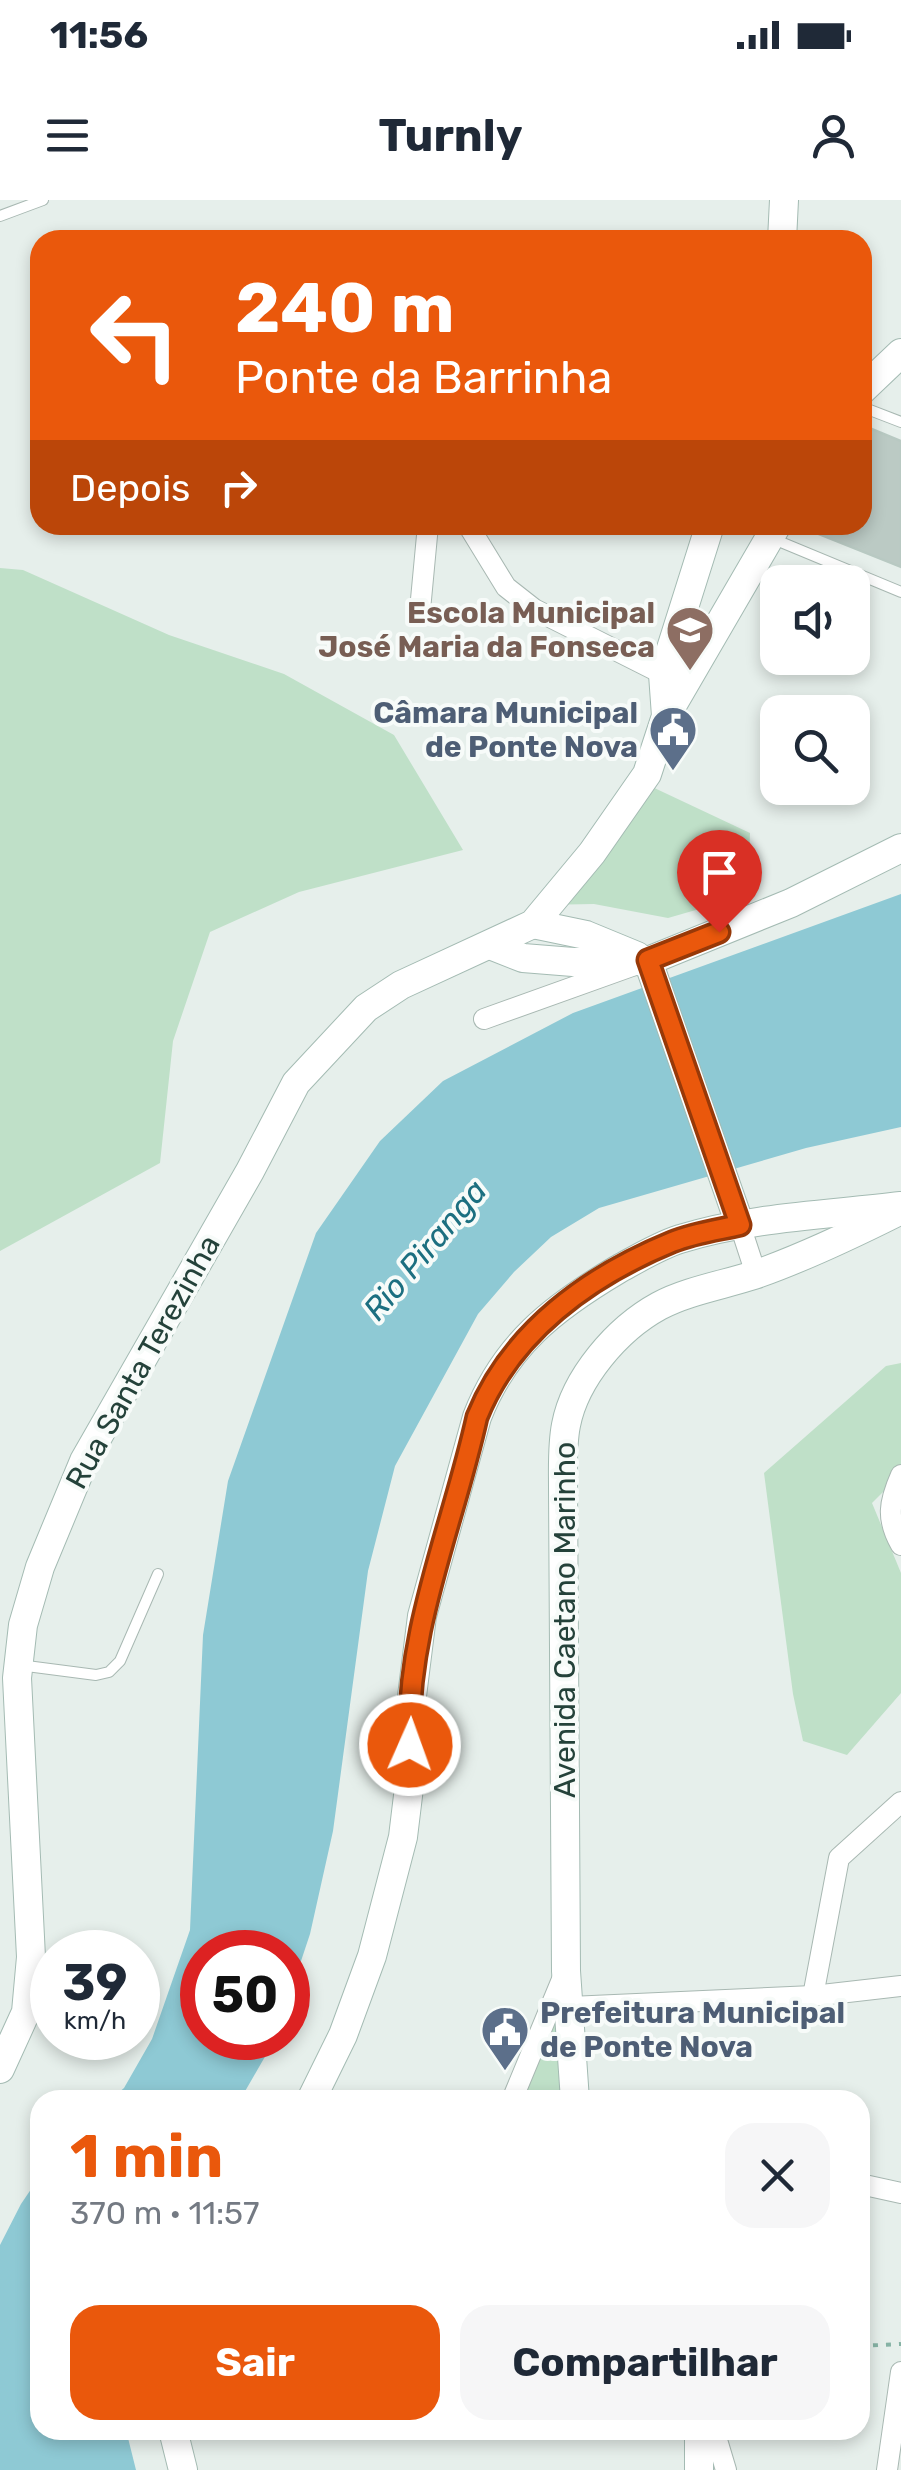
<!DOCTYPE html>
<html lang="pt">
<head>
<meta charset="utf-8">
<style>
	body { margin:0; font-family:Rubik,sans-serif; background:#f6f6f7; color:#1f2937; height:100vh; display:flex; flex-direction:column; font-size:38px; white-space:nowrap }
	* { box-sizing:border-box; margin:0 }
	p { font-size:32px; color:#747a83 }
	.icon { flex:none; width:55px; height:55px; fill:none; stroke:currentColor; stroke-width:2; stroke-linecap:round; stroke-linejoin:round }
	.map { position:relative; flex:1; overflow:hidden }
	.side { position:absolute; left:30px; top:1890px; width:840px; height:350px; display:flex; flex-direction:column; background:#fff; border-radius:30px; box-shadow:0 5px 15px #0003 }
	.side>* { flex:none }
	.hud { position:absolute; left:30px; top:30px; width:842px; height:305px; border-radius:30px; box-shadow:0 5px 15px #0003; background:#ea580c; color:#fff; overflow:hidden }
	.fabs { position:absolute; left:760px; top:365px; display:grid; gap:20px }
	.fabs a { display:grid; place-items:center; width:110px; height:110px; border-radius:20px; background:#fff; box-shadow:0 5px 15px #0003; font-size:50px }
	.speed { position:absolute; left:30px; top:1730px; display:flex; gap:20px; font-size:50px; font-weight:700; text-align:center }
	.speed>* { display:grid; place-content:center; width:130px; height:130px; border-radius:50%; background:#fff; box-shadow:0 5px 15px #0003; line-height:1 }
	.speed small { font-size:25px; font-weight:400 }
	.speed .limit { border:15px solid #d22; background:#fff; color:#111 }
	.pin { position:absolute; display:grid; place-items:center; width:85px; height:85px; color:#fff; margin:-102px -42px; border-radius:50% 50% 50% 0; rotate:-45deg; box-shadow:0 0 10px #0007 }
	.pin .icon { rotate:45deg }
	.me { position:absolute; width:110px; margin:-55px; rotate:2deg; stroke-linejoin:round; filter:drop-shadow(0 0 8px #0008) }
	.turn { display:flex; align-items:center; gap:35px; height:210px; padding:0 40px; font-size:45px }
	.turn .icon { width:130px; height:130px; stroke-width:2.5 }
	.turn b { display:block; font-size:70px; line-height:85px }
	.then { display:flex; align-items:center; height:95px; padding:0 40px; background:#0003; gap:20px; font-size:38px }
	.round { display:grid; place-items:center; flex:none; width:105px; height:105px; border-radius:30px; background:#f6f6f7 }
	.headline { display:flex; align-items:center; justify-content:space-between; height:170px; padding:0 40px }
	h1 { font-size:60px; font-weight:700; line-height:75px; color:#ea580c }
	.primary-button { display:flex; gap:20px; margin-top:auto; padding:20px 40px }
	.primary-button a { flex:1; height:115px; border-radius:30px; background:#ea580c; color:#fff; font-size:40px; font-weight:700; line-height:115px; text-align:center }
	.primary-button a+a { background:#f6f6f7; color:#1f2937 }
	.status { display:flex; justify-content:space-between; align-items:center; height:70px; padding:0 50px; background:#fff; direction:ltr }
	.status svg { height:28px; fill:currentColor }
	header { display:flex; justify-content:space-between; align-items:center; height:130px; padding:0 40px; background:#fff; font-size:45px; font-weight:700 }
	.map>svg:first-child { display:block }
	.green { fill:#bfe0c8 }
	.water { fill:#8ec9d4 }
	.building { fill:#bbcac4; stroke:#b8c9c2; stroke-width:2.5 }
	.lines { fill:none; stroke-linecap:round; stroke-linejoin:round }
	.lane-casing { stroke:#a8b8b2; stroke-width:12 }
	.street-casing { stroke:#a8b8b2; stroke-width:22 }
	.secondary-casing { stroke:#a4bbb3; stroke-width:30 }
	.path { stroke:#86b3a5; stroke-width:4; stroke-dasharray:5 8; stroke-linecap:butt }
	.lane { stroke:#fff; stroke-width:10 }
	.street { stroke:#fff; stroke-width:20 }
	.secondary { stroke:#fff; stroke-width:28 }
	.route-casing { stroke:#983908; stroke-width:25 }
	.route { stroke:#ea580c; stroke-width:18 }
	.labels { text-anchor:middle; stroke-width:8; stroke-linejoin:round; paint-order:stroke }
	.education-label { font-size:30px; font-weight:bold; fill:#785e54; stroke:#f7fbf9; text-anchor:end }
	.service-label { font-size:30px; font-weight:bold; fill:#4e5e75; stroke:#f7fbf9; text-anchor:end }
	.street-label { font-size:30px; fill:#24423a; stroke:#f7fbf9 }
	.water-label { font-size:32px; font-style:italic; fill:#1c6f80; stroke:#f7fbf9 }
</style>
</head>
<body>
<div class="status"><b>11:56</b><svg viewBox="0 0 49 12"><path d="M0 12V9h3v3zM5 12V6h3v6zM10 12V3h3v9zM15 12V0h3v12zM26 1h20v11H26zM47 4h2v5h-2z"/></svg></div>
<header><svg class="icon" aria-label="menu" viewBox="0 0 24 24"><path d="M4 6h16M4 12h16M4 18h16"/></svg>Turnly<svg class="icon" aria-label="person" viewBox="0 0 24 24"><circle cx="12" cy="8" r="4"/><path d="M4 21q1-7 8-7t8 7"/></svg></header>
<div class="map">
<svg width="901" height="2270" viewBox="0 0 901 2270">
	<rect width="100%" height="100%" fill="#e6efeb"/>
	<!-- green -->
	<g class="green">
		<polygon points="0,368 23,370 169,435 284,474 394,535 463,650 299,692 210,732 173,841 160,963 0,1051"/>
		<polygon points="631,577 750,633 748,695 668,718 594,704 540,705"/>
		<polygon points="901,1163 901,1274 872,1303 901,1373 901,1493 847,1555 803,1541 793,1494 764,1273 886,1166"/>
		<polygon points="566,1771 575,1900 512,1900"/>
	</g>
	<!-- water -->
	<g class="water">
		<polygon points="901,694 901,927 806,948 599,1008 551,1037 514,1072 478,1114 395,1266 368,1371 333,1631 310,1734 288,1800 288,1752 202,1752 202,1838 275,1838 274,1841 240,1900 110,1900 124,1888 152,1839 190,1730 203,1435 228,1281 316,1033 380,941 443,881 573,813"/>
		<polygon points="40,1976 40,2230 126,2230 136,2270 0,2270 0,2045 21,2004"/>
	</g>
	<!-- building -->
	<polygon class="building" points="862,225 901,241 901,367 799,326 862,325"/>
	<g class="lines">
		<!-- lane casing -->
		<g class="lane-casing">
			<g id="lane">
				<polyline points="0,16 43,0"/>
				<polyline points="862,207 901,222"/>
				<polyline points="771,338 901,392"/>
				<polyline points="19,1465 96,1475 109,1472 120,1461 158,1374"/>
			</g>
		</g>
		<!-- street casing -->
		<g class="street-casing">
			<g id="street">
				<polyline points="468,325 506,387 534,409 663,474"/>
				<polyline points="420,410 428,325"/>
				<polyline points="484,819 632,766"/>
				<polyline points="740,1025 756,1074"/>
				<path d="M901,1275c-12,27 -15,44 0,70"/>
				<polyline points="813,1796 839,1658 901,1602"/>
				<polyline points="570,1807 813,1796 901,1786"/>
				<polyline points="512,1900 563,1777"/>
				<polyline points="860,1984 901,1993"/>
				<polyline points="714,2230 726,2270"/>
				<polyline points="887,2270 901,2172"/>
			</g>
		</g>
		<!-- secondary casing -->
		<g class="secondary-casing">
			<g id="secondary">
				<polyline points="782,40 784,0"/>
				<polyline points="862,190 901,153"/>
				<polyline points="666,516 777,325"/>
				<polyline points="533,724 586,735 637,756"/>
				<polyline points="490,745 523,758 573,762 648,761 791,703 901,648"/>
				<polyline points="648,761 740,1025"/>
				<polyline points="0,1869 26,1812 31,1757 17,1478 23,1425 40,1367 84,1261 250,971 296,883 366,808 401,785 533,724 592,653 647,574 666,516 663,474 710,325"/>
				<path d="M311,1900l32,-65 29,-79 31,-119 8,-66 -2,-51 13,-104 55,-199c28,-72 76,-109 140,-147 20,-11 41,-24 63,-31 71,-22 148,-24 221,-33"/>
				<path d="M575,1900l-9,-129 -3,-484c0,-20 -1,-42 3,-62 9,-47 51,-96 93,-119 28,-15 64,-21 95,-31 49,-17 95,-39 141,-62"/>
				<polyline points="173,2230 183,2270"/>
				<polyline points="699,2270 699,2230"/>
			</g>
		</g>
		<!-- path -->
		<polyline class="path" points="860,2146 901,2144"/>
		<!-- lane -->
		<use href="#lane" class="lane"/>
		<!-- street -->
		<use href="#street" class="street"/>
		<!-- secondary -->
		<use href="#secondary" class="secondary"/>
	</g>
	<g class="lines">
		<!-- route casing -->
		<g class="route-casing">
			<path id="route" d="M410,1545c-5,-113 43,-219 67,-328 34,-85 112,-141 195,-175 22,-9 46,-12 68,-17l-92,-265 71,-28"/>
		</g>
		<!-- route -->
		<use href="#route" class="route"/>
	</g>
	<!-- icons -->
	<defs>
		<g id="school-pin" transform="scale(2.5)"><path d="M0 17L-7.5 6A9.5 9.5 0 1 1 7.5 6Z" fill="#8d6e63" stroke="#f7fbf9"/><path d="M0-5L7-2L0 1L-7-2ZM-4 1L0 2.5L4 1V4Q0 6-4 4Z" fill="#fff"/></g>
		<g id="civic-pin" transform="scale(2.5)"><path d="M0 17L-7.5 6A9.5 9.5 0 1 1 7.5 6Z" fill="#5c6f8a" stroke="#f7fbf9"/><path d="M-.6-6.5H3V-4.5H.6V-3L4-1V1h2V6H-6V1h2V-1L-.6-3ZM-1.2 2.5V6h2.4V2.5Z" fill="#fff"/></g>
	</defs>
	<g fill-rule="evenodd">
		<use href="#school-pin" x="690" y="430"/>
		<use href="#civic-pin" x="673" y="530"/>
		<use href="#civic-pin" x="505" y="1830"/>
	</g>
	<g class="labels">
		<!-- education labels -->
		<g class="education-label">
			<text x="655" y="423">Escola Municipal<tspan x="655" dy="34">José Maria da Fonseca</tspan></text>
		</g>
		<!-- service labels -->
		<g class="service-label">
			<text x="638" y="523">Câmara Municipal<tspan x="638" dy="34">de Ponte Nova</tspan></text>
			<text x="540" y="1823" text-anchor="start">Prefeitura Municipal<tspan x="540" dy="34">de Ponte Nova</tspan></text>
		</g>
		<!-- street labels -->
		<g class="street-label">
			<text transform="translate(143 1162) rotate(-61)" y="10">Rua Santa Terezinha</text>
			<text transform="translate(565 1420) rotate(-90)" y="10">Avenida Caetano Marinho</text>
		</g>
		<!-- water labels -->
		<g class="water-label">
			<text transform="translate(425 1050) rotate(-50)" y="11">Rio Piranga</text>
		</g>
	</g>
</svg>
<div class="fabs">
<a><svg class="icon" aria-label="sound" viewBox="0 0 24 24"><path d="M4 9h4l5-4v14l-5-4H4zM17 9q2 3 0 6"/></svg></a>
<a><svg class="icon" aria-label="search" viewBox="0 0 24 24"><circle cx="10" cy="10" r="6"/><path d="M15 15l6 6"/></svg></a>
</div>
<div class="speed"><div>39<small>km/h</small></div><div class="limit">50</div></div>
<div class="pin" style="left:719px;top:732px;background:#d93025"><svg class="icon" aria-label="arrive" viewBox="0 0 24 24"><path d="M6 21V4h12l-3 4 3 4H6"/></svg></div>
<svg class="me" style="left:410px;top:1545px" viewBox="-20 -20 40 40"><circle r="17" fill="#ea580c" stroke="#fff" stroke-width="3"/><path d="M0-11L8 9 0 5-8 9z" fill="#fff"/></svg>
<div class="hud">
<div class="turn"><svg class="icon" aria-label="left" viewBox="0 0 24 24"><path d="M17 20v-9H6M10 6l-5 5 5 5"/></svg><div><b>240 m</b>Ponte da Barrinha</div></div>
<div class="then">Depois<svg class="icon" aria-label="right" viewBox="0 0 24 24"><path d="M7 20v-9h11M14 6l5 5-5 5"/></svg></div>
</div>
<section class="side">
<div class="headline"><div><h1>1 min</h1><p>370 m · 11:57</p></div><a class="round"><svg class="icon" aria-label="close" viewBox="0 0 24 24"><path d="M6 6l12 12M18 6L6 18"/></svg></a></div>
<div class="primary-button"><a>Sair</a><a>Compartilhar</a></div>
</section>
</div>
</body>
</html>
